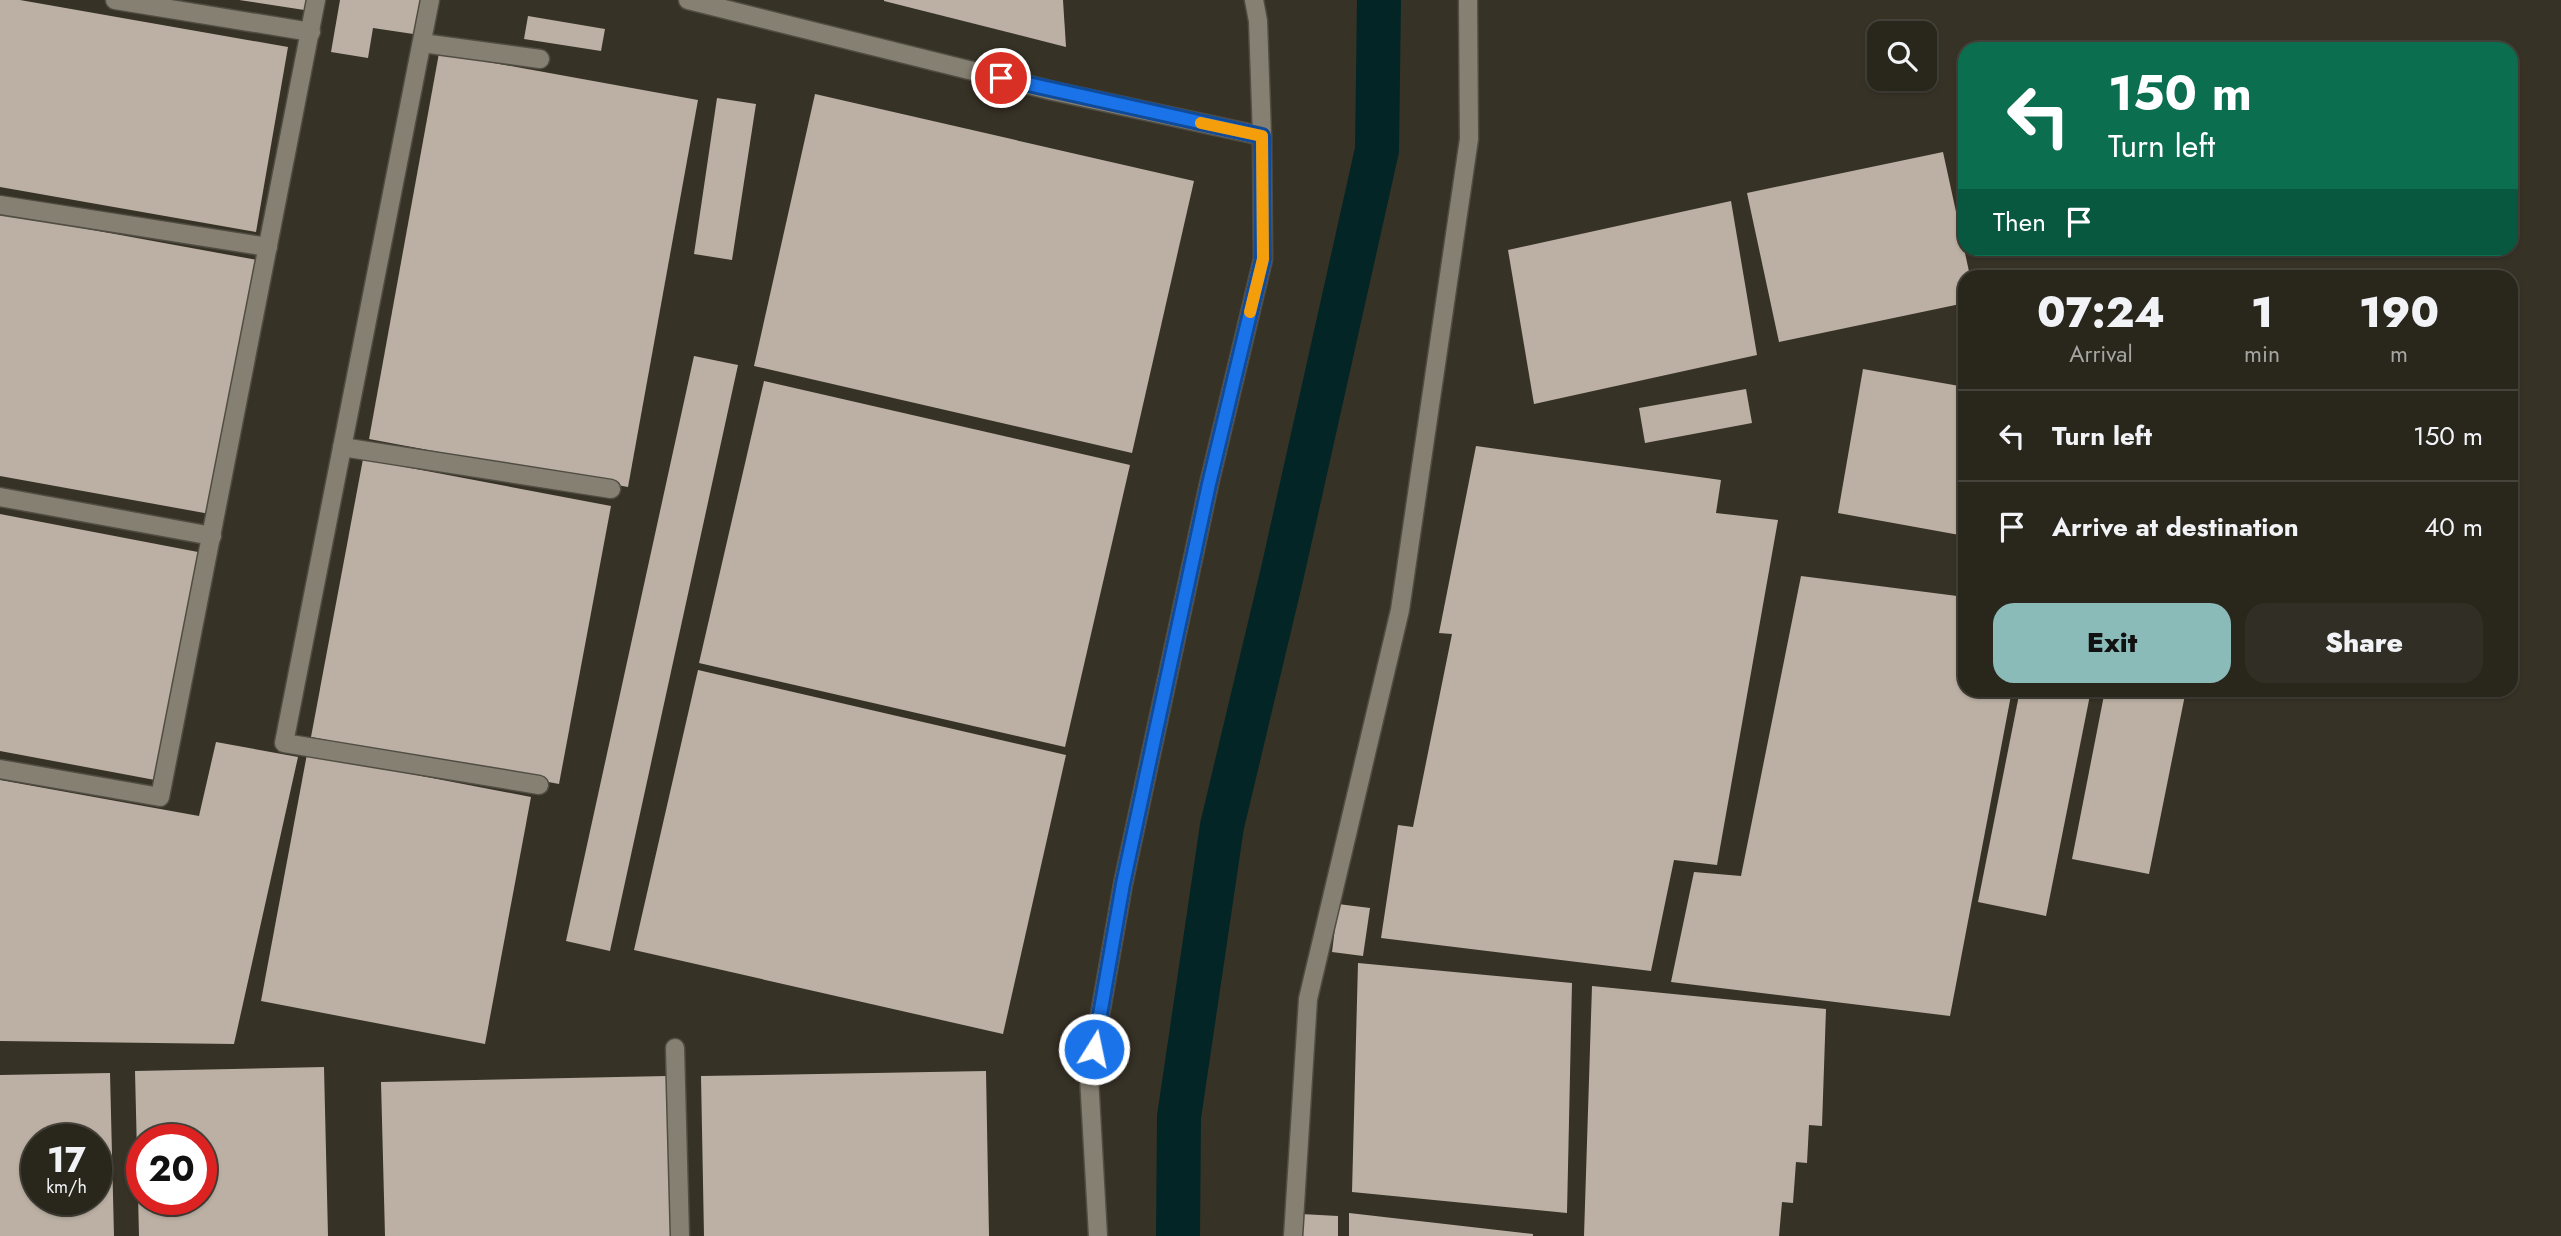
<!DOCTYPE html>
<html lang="en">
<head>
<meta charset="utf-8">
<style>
	body { margin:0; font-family:Jost,sans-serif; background:#312e25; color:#f1f3f6; height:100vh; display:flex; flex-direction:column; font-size:26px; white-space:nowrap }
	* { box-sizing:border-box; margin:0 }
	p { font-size:23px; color:#a5a5a3 }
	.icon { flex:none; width:38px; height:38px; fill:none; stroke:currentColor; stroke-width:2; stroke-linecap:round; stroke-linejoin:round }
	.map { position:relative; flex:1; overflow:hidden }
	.sheet { position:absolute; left:1958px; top:270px; width:560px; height:427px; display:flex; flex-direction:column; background:#29261c; border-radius:21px; box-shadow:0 2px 5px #0004,0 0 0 2px #45433b }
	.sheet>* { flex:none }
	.banner { position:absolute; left:1958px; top:42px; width:560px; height:214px; border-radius:21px; box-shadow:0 2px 5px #0004,0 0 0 2px #45433b; background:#0b6e4f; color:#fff; overflow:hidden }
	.tools { position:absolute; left:1867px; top:21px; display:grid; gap:14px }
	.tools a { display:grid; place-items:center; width:70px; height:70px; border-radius:14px; background:#29261c; box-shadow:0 2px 5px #0004,0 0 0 2px #45433b; font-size:35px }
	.speed { position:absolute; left:21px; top:1124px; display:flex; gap:14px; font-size:35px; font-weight:700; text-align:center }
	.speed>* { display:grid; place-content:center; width:91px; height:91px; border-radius:50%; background:#29261c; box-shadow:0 2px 5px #0004,0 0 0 2px #45433b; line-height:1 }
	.speed small { font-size:18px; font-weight:400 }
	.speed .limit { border:10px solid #d22; background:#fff; color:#111 }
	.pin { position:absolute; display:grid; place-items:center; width:60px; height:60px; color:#fff; margin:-30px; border:4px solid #fff; border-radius:50%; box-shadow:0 2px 7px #0007 }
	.me { position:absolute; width:77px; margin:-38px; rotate:10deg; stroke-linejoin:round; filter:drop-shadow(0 0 5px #0008) }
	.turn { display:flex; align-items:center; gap:24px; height:147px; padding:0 35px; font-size:32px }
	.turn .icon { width:91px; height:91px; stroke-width:2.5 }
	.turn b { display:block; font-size:49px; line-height:60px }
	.then { display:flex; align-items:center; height:66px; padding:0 35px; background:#0003; gap:14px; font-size:26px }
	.eta { display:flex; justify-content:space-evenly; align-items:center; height:119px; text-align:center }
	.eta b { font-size:42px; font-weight:800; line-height:49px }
	.action { display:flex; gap:14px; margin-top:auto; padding:14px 35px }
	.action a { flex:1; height:80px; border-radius:21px; background:#8bbbb9; color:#111; font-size:28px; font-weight:800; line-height:80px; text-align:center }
	.action a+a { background:#312e25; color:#f1f3f6 }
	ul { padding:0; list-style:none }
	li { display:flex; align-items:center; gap:21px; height:91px; padding:0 35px; border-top:2px solid #45433b }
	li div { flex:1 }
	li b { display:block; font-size:26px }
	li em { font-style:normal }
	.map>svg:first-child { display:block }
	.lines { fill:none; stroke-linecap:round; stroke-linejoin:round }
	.canal { stroke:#032526; stroke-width:44 }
	.building { fill:#bbb0a3; fill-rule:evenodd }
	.minor-casing { stroke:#514d43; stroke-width:21 }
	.minor { stroke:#858072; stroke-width:18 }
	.route-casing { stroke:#114b97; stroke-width:18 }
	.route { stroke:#1a73e8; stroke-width:12 }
	.slow { stroke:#f59e0b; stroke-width:12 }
</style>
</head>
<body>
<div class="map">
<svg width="2561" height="1236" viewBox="0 0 2561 1236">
	<rect width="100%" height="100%" fill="#373226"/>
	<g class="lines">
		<!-- canal -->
		<polyline class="canal" points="1178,1236 1179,1117 1222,826 1283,570 1377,150 1379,0"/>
	</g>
	<!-- building -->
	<g class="building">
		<polygon points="0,0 20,0 288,47 256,232 0,187"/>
		<polygon points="239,0 312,0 311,11"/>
		<polygon points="340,0 425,0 420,35 373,28 368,58 331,52"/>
		<polygon points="884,0 1063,0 1066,47 884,1"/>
		<polygon points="528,16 605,29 601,51 524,39"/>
		<polygon points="439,53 698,100 628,487 369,439"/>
		<polygon points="815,94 1194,181 1132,453 754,366"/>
		<polygon points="717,98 756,104 732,260 694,254"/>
		<polygon points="1943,152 1970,276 1965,276 1965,303 1779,342 1747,193"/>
		<polygon points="1731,201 1757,355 1534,404 1508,250"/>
		<polygon points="0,213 257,260 210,514 0,476"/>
		<polygon points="694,356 738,365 610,951 566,941"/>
		<polygon points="1863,369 1965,387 1965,536 1838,513"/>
		<polygon points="764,381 1130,465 1065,747 699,663"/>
		<polygon points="1746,389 1752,423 1645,443 1639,408"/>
		<polygon points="1476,446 1721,480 1716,513 1778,520 1717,865 1674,860 1651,971 1381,938 1398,825 1413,827 1452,634 1439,633"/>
		<polygon points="363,459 611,506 559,784 311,737"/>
		<polygon points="0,514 198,552 155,780 0,751"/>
		<polygon points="1801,576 1965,597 1965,690 2012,690 1950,1016 1671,982 1694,872 1741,876"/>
		<polygon points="698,670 1066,755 1003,1034 634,950"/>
		<polygon points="2020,690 2091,690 2046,916 1978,902"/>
		<polygon points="2105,690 2186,690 2149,874 2072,859"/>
		<polygon points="216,742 298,757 234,1044 0,1041 0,780 199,816"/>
		<polygon points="307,754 531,797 485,1044 261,1001"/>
		<polygon points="1338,904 1370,908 1363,956 1332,952"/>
		<polygon points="1358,963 1572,983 1567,1213 1352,1192"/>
		<polygon points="1592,986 1826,1009 1822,1126 1809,1125 1807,1163 1796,1162 1793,1203 1782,1202 1779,1236 1584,1236"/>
		<path d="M324,1067l4,169h-189l-4,-165zM142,1139h59v60h-59z"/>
		<polygon points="986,1071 989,1236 704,1236 701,1076"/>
		<path d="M110,1073l4,163h-114v-161zM37,1139h59v60h-59z"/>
		<polygon points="667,1076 671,1236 385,1236 381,1082"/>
		<polygon points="1349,1213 1533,1234 1533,1236 1349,1236"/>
		<polygon points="1301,1214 1338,1216 1338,1236 1300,1236"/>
	</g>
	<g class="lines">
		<!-- minor casing -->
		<g class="minor-casing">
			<g id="minor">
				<polyline points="115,0 311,32"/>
				<polyline points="430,0 284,743 539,785"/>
				<polyline points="688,0 1053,91 1262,136"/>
				<polyline points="422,43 540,59"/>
				<polyline points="0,205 268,247"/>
				<polyline points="342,447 611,489"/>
				<polyline points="0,497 212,536"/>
				<polyline points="0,769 160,797 316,0"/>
				<polyline points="675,1048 680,1236"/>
				<polyline points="1098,1236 1089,1077 1123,884 1209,484 1263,259 1262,136 1258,21 1254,0"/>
				<polyline points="1293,1236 1308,999 1400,610 1469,139 1468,0"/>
			</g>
		</g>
		<!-- minor -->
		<use href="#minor" class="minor"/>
	</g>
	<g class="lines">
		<!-- route casing -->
		<g class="route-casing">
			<polyline id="route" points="1001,78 1262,136 1263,259 1209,484 1123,884 1094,1049"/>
		</g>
		<!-- route -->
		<use href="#route" class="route"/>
		<!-- slow -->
		<polyline class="slow" points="1201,123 1262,136 1263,259 1250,312"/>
	</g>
</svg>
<div class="tools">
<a><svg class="icon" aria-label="search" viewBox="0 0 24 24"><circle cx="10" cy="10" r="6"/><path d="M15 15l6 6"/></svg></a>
</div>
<div class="speed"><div>17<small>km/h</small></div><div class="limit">20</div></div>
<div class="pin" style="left:1001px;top:78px;background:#d93025"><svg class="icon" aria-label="arrive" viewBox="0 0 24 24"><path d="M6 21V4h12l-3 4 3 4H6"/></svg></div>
<svg class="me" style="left:1094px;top:1049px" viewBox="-20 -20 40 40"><circle r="17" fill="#1a73e8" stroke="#fff" stroke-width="3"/><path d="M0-11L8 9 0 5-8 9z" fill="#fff"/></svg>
<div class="banner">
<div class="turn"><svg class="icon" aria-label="left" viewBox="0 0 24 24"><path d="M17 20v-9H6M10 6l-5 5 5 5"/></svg><div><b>150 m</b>Turn left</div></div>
<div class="then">Then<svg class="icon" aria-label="arrive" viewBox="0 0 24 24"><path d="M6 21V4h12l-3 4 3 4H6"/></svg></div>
</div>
<section class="sheet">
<div class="eta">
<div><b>07:24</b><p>Arrival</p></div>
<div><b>1</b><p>min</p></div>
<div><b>190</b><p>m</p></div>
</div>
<ul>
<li><svg class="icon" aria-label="left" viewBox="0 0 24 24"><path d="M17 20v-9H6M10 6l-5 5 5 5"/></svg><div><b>Turn left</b></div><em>150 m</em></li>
<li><svg class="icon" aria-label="arrive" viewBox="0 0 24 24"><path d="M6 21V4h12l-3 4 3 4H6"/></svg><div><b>Arrive at destination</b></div><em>40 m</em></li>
</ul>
<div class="action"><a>Exit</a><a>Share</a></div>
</section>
</div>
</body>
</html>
